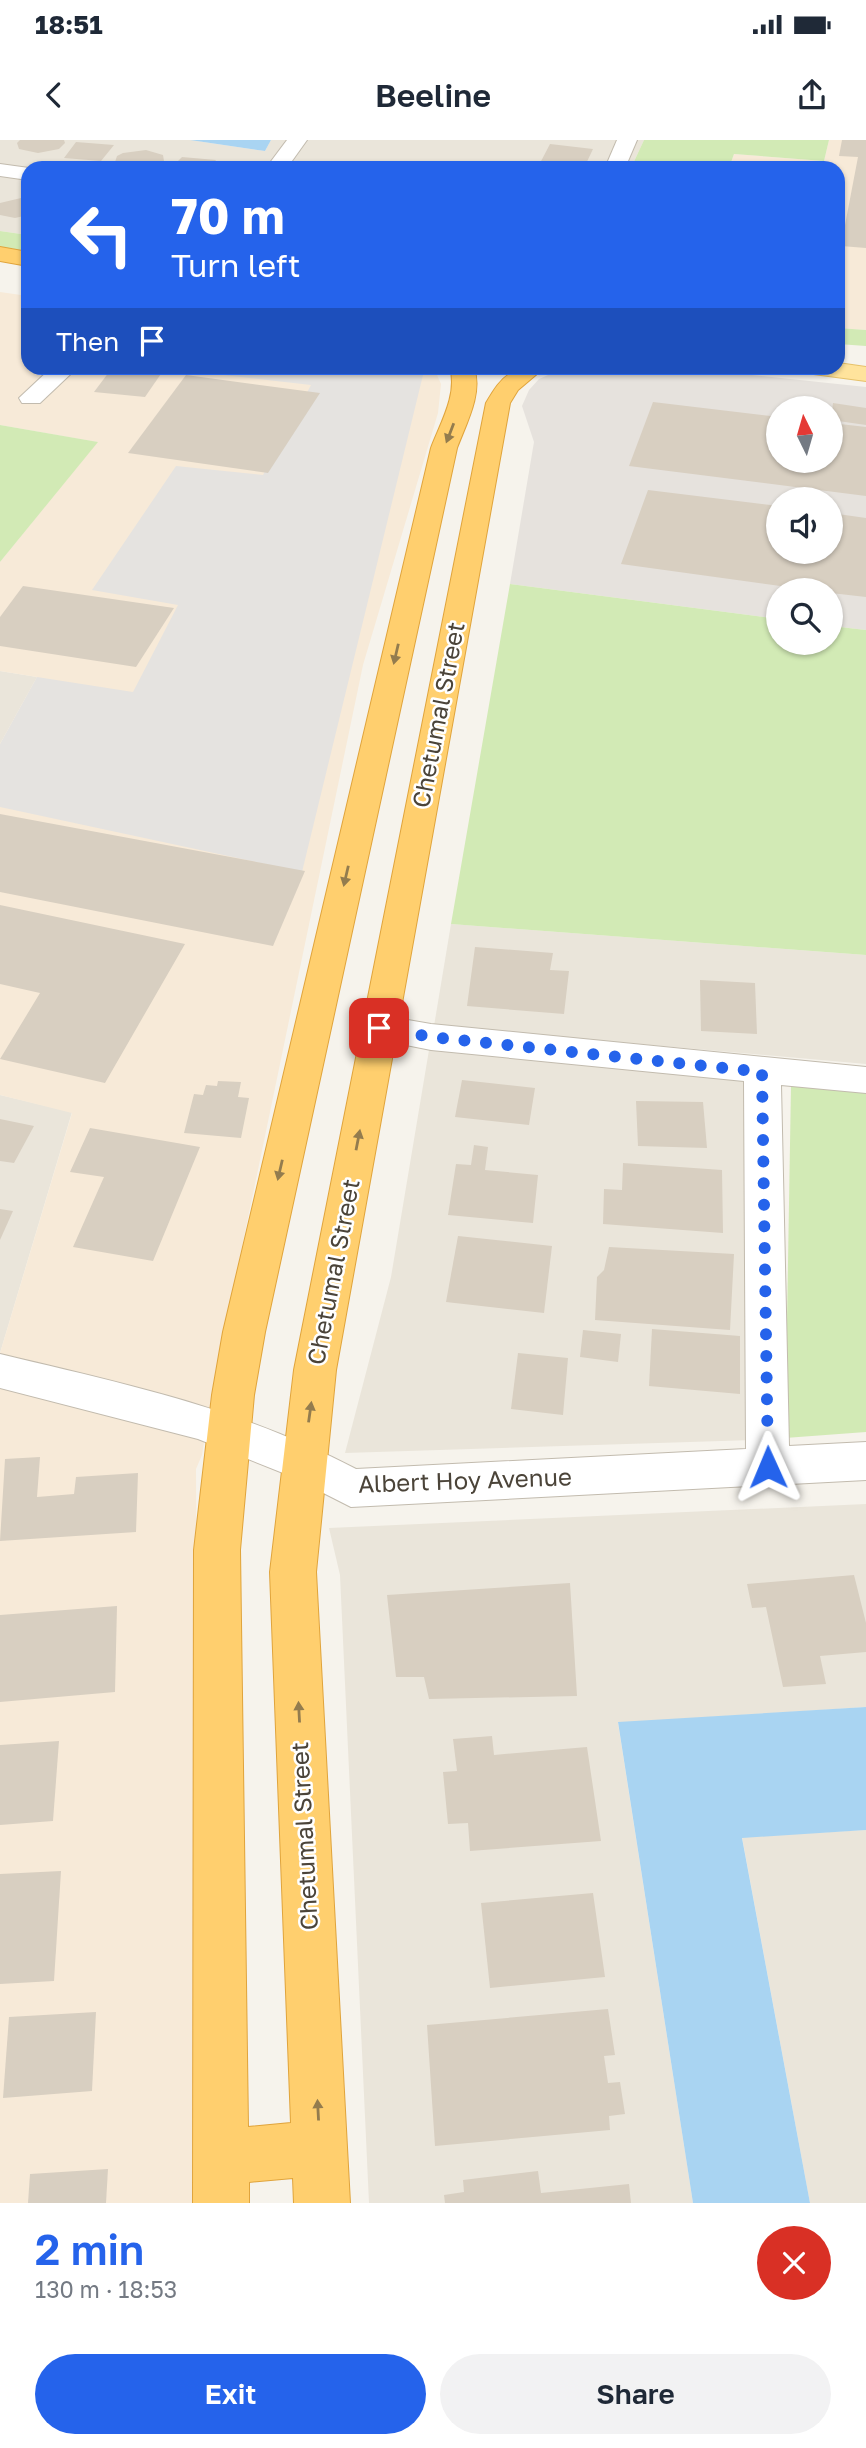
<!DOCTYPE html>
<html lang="en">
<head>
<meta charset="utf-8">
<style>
	body { margin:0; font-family:"Golos Text",sans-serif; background:#f2f2f3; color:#1f2937; height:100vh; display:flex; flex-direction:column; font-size:26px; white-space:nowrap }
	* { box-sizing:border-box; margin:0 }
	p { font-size:23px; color:#747a83 }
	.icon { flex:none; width:38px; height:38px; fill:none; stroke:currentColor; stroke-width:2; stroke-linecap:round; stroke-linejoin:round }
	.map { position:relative; height:2063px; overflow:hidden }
	.drawer { display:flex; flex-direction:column; background:#fff; flex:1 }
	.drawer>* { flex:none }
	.banner { position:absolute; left:21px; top:21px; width:824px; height:214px; border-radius:21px; box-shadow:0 2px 5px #0004; background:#2563eb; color:#fff; overflow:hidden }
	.needle { width:46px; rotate:355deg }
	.buttons { position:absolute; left:766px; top:256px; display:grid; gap:14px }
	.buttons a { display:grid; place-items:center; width:77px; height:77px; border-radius:50%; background:#fff; box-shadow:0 2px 5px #0004; font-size:35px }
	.pin { position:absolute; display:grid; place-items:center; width:60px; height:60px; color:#fff; margin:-30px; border-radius:14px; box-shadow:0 4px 10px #0006 }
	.me { position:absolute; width:77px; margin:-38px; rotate:359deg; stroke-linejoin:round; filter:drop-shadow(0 0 5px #0008) }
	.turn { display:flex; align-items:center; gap:24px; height:147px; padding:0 35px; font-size:32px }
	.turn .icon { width:91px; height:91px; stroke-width:2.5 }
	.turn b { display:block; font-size:49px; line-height:60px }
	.then { display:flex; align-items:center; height:66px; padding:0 35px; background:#0003; gap:14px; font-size:26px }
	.round { display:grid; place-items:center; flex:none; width:74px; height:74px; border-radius:37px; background:#f2f2f3 }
	.overview { display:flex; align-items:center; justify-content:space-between; height:119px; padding:0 35px }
	h1 { font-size:42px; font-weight:600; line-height:52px; color:#2563eb }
	.action { display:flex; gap:14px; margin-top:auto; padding:14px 35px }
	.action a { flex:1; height:80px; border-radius:42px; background:#2563eb; color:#fff; font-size:28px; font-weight:600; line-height:80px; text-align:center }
	.action a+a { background:#f2f2f3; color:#1f2937 }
	.status { display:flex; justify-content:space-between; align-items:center; height:49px; padding:0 35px; background:#fff; direction:ltr }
	.status svg { height:19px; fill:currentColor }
	header { display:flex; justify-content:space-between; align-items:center; height:91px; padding:0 35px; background:#fff; font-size:32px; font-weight:600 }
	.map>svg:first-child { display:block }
	.residential { fill:#eae5da }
	.commercial { fill:#f7ead8 }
	.industrial { fill:#e6e2dd; fill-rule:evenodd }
	.green { fill:#d2eab5 }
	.parking { fill:#e5e3e0 }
	.water { fill:#a9d4f2 }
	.building { fill:#d8cfc1 }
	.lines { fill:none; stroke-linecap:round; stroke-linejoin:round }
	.minor-casing { stroke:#c2bbae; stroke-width:2 }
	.major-casing { stroke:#e6c16a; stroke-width:2 }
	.highway-casing { stroke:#e0a43c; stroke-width:2 }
	.minor { fill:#fff; fill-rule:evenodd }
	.major { fill:#ffe39c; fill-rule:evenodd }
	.highway { fill:#ffcf6e; fill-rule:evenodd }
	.oneway { fill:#937c4e }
	.route { stroke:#2563eb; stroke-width:12; stroke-dasharray:0 21.6 }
	.labels { text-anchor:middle; stroke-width:5; stroke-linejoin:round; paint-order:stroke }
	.street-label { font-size:24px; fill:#4b4439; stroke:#fff }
</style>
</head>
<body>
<div class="status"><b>18:51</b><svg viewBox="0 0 49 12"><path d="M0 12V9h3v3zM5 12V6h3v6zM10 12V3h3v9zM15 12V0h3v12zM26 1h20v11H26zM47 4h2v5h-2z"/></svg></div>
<header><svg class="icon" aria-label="back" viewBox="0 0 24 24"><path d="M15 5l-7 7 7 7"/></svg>Beeline<svg class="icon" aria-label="share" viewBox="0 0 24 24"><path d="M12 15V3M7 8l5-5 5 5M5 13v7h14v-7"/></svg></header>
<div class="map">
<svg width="866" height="2063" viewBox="0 0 866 2063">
	<rect width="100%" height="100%" fill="#f6f3ec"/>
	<!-- residential -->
	<g class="residential">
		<polygon points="0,0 190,0 265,11 271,0 644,0 631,28 28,28 28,95 0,91"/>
		<polygon points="0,531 37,537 0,604"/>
		<polygon points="451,784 866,815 866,924 434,886"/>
		<polygon points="429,910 749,940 753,1300 345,1313 391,1137"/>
		<polygon points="0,955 72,972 0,1213"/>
		<polygon points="866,1364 866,1567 618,1583 693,2063 369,2063 340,1435 329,1388"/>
		<polygon points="866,1690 866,2063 810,2063 742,1697"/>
	</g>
	<!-- commercial -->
	<g class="commercial">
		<polygon points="829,0 866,0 866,190 838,188 838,28 729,28 734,14 824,21"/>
		<polygon points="0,152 28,156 28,228 434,228 441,244 438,273 363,525 213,1246 202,1315 196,1329 199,2063 0,2063 0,1213 72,973 0,955 0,604 37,537 0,531 0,422 97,302 0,285"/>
	</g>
	<!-- industrial -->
	<path class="industrial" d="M564,228h121l181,19v243l-35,-4v-36h-52v29l-269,-35 24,-142 -12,-36 7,-16 10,-11zM779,268h52v52h-52zM779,359h52v52h-52z"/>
	<!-- green -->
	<g class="green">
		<polygon points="644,0 829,0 824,21 734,14 729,28 631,28"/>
		<polygon points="0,91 28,95 28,111 0,107"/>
		<polygon points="838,188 866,190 866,206 838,204"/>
		<polygon points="0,285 98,302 0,422"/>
		<polygon points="510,444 779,479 779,502 831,502 831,486 866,490 866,815 451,784"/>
		<polygon points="791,946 866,953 866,1292 785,1298"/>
	</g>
	<!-- parking -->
	<polygon class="parking" points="164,228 418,228 423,235 302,732 0,667 0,604 37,537 133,552 178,465 92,450 176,326 263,335 311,245"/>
	<!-- water -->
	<g class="water">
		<polygon points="190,0 271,0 265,11"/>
		<polygon points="866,1567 866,1690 742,1698 810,2063 693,2063 618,1582"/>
	</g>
	<!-- building -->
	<g class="building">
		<polygon points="20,0 64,0 65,3 59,9 38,13 19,9 17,3"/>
		<polygon points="842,0 866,0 866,108 841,106 858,17 839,16"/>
		<polygon points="76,2 114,5 101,21 64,18"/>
		<polygon points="550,4 593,9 584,28 538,27"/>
		<polygon points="146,10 163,15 164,21 150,28 125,28 115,22 117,16 123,13"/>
		<polygon points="182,17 216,20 211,28 171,28"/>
		<polygon points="230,23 264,26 264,28 227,28"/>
		<polygon points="21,58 28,59 28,75 15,78 0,75 0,63"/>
		<polygon points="112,228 165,228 145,257 94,252"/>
		<polygon points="186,235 320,253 268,333 128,313"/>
		<polygon points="653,262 779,277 779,320 831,320 831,283 866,287 866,356 629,326"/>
		<polygon points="833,263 866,268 866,285 831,280"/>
		<polygon points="648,350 779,366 779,411 831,411 831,373 866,378 866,457 831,453 831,450 810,450 621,424"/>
		<polygon points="23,446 174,468 136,527 0,506 0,477"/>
		<polygon points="0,674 305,731 273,806 0,752"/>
		<polygon points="0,765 185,804 105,943 0,919 40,853 0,844"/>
		<polygon points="475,807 553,813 550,830 569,831 564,874 467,866"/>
		<polygon points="700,840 755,843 757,894 701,891"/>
		<polygon points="462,940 535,948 529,985 455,977"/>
		<polygon points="218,941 241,942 238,957 249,958 241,998 184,993 194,954 203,955 206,945 217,946"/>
		<polygon points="636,961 703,962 707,1008 638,1006"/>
		<polygon points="0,979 34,986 14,1023 0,1021"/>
		<polygon points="90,988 200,1007 153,1121 73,1107 104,1037 70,1032"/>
		<polygon points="474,1005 488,1007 485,1030 538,1035 533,1083 448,1075 456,1024 471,1025"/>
		<polygon points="623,1023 722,1030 723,1093 603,1084 604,1049 622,1050"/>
		<polygon points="0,1069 13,1071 0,1100"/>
		<polygon points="458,1096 552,1106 544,1173 446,1162"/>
		<polygon points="609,1107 734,1114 730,1190 595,1180 597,1137 604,1130"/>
		<polygon points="652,1189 740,1196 740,1254 649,1246"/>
		<polygon points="583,1190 621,1194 618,1222 580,1217"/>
		<polygon points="518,1213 568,1218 563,1275 511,1269"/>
		<polygon points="40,1317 37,1357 74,1354 76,1337 138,1333 136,1392 0,1401 5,1319"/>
		<polygon points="854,1435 866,1483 866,1512 820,1516 826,1544 783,1547 766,1467 752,1468 747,1444"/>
		<polygon points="570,1443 577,1556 429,1559 424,1537 396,1537 387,1455"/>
		<polygon points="117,1466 115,1552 0,1562 0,1475"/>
		<polygon points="492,1596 494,1615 587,1607 601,1701 470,1711 468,1683 448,1684 443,1632 457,1631 453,1599"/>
		<polygon points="59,1601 53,1681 0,1685 0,1605"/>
		<polygon points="61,1731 54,1841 0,1844 0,1734"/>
		<polygon points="593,1753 605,1837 490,1848 481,1763"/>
		<polygon points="608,1869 615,1915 604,1916 608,1943 620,1942 625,1974 609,1976 610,1990 435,2006 427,1885"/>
		<polygon points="96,1872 92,1951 3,1958 9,1877"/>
		<polygon points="108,2029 106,2063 28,2063 30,2034"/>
		<polygon points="538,2031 541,2053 629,2044 631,2063 445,2063 444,2055 464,2052 463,2040"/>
	</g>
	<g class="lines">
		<!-- minor casing -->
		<g class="minor-casing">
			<g id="minor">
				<polygon points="287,0 307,0 287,28 266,28"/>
				<polygon points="617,0 637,0 625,28 605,28"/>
				<polygon points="0,24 29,28 28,40 0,36"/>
				<polygon points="51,228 77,228 40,263 22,263 19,258"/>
				<path d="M379,875l52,9 435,43v26l-85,-8 8,361 77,-4v38l-515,27 -63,-32 -90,-36 -198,-51v-34c125,30 241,54 356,115l390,-20 -2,-368 -313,-31 -65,-13 -5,-9 5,-9z"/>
			</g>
		</g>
		<!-- major casing -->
		<g class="major-casing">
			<polygon id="major" points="838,223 866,227 866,241 806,233 803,228 838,228"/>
		</g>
		<!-- highway casing -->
		<g class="highway-casing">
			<g id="highway">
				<polygon points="0,107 28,112 28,126 0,121"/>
				<path d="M450,228h24c9,25 -8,56 -17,80l-192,884 -11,63 -14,155 8,577 43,-4 -21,-551 24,-202 192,-967c17,-29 24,-35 58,-35l-26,22 -8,13 -174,967 -20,202 34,631h-56l-1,-25 -44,4v21h-56l1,-653 18,-155 11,-63 208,-884c9,-24 27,-54 19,-80z"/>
			</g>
		</g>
		<!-- minor -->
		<use href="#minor" class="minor"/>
		<!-- major -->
		<use href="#major" class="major"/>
		<!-- highway -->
		<use href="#highway" class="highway"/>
	</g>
	<!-- one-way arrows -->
	<defs><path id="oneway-solid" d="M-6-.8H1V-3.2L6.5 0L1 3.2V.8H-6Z" transform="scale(1.75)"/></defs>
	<g class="oneway">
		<use href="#oneway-solid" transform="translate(450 293) rotate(111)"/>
		<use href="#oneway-solid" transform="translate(396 514) rotate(103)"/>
		<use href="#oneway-solid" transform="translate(346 736) rotate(103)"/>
		<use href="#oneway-solid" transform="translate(358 1000) rotate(-79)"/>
		<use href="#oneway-solid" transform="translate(280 1030) rotate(103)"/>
		<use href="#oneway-solid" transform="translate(310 1272) rotate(-82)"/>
		<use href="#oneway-solid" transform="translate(299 1572) rotate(-93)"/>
		<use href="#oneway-solid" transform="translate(318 1970) rotate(-93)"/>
	</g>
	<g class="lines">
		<!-- route -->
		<polyline class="route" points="379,888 431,897 762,932 768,1327"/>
	</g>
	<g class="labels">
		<!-- street labels -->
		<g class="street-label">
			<text transform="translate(439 575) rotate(-79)" y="8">Chetumal Street</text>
			<text transform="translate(334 1132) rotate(-79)" y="8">Chetumal Street</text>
			<text transform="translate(465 1341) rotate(-2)" y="8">Albert Hoy Avenue</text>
			<text transform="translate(305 1696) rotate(-93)" y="8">Chetumal Street</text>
		</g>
	</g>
</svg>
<div class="buttons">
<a><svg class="needle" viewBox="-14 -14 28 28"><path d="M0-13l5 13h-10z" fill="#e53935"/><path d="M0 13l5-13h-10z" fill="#747a83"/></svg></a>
<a><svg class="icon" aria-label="sound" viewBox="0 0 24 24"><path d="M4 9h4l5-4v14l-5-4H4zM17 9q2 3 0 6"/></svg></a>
<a><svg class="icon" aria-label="search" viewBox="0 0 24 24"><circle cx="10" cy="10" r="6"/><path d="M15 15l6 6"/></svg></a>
</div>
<div class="pin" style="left:379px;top:888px;background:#d93025"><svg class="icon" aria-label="arrive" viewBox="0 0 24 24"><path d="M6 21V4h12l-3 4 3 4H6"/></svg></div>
<svg class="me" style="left:768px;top:1327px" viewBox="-20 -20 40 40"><path d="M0-17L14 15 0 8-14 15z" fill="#2563eb" stroke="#fff" stroke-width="4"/></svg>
<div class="banner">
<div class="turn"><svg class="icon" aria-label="left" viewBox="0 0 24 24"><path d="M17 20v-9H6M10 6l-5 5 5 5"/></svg><div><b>70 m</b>Turn left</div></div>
<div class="then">Then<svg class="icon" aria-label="arrive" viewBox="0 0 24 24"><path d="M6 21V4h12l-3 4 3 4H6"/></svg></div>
</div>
</div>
<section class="drawer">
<div class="overview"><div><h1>2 min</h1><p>130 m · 18:53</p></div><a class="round" style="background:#d93025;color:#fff"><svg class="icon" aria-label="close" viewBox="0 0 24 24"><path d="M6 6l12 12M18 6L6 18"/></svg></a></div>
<div class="action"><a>Exit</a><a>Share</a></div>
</section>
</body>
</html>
